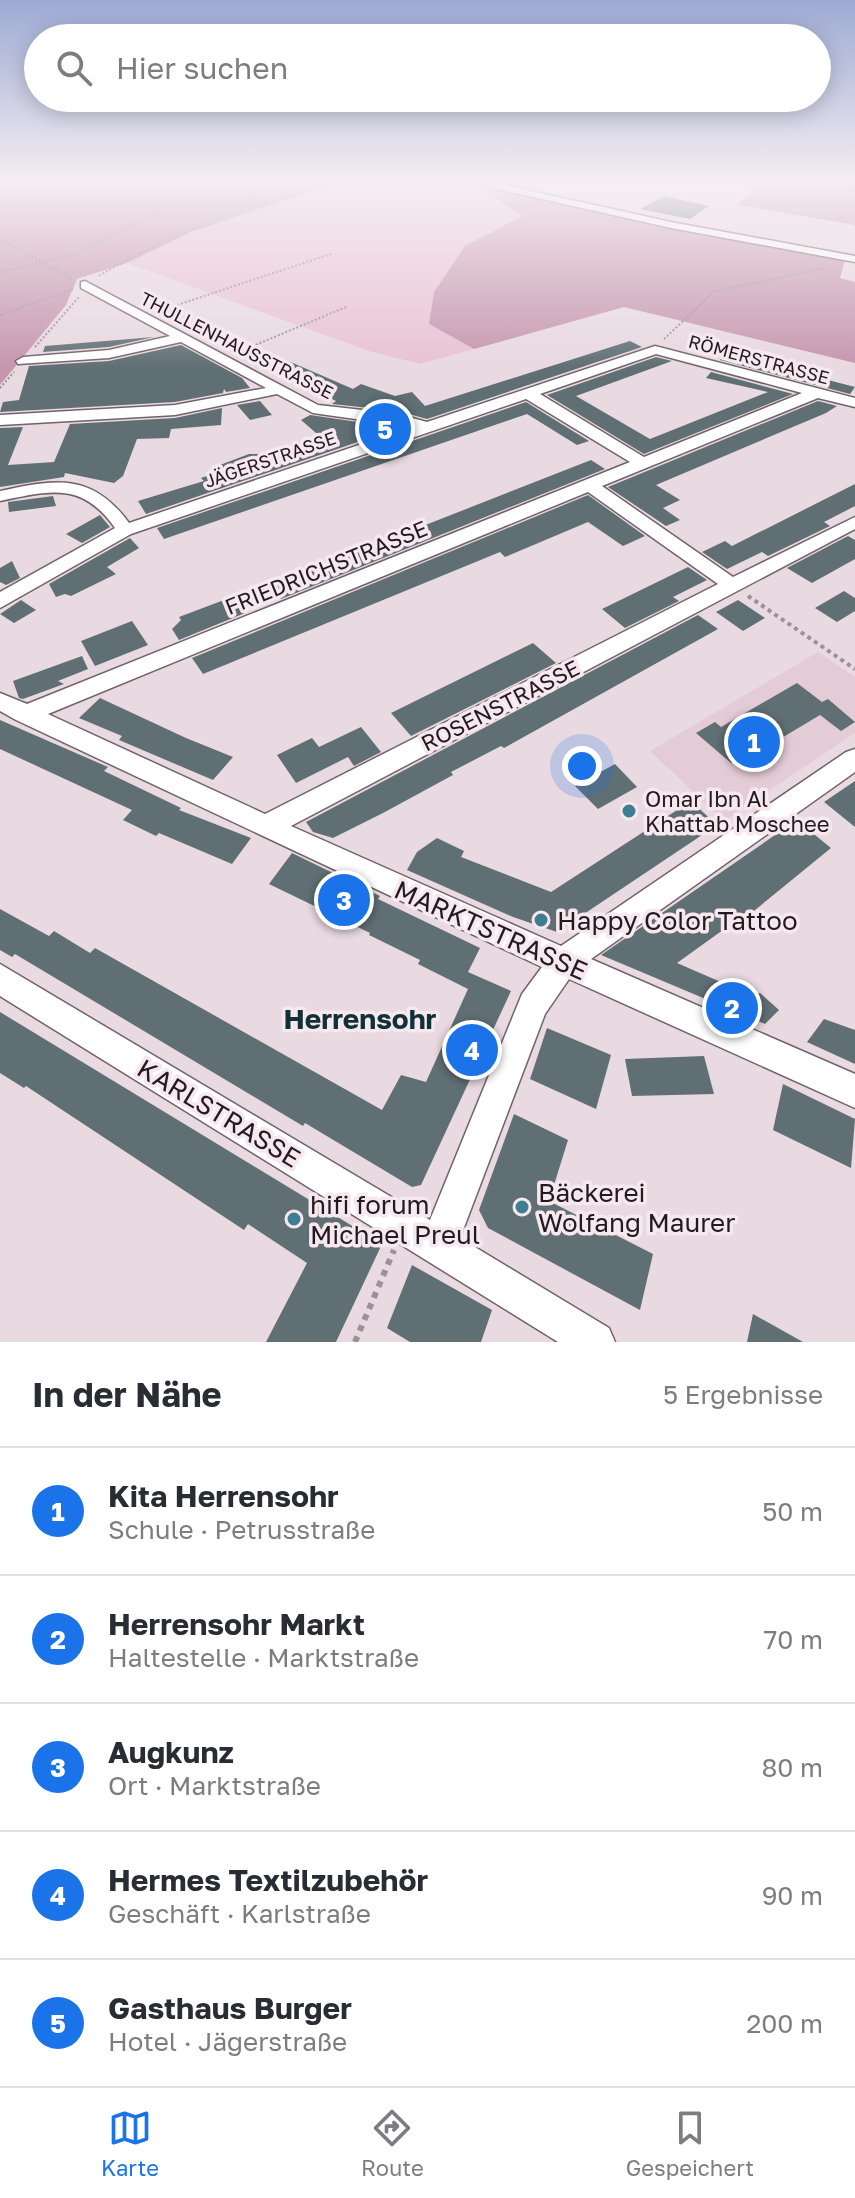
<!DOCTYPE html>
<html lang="de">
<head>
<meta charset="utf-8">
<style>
	body { margin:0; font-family:"Golos Text",sans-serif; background:#f2f2f3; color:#2b2b33 }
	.you { position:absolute; left:582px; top:766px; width:28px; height:28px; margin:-20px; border:6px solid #fff; border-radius:50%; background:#1a73e8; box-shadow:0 0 0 12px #1a73e833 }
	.badge { display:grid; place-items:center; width:52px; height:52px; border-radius:50%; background:#1a73e8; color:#fff; font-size:26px; font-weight:700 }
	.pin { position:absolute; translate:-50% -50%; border:4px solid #fff; box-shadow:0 2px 8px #0006 }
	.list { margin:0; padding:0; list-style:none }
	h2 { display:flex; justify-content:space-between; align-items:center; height:104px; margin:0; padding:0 32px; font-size:34px }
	h2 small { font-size:26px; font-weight:400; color:#7c7c81 }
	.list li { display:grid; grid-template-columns:52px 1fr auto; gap:24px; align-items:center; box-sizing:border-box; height:128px; padding:0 32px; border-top:2px solid #e1e1e2 }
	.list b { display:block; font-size:30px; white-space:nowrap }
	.list p { margin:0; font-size:26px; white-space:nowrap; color:#7c7c81 }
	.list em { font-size:26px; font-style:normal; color:#7c7c81 }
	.icon { flex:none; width:44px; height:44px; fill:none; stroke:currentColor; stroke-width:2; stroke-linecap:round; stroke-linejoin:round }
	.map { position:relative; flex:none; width:855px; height:1342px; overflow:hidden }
	.search { position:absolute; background:#fff; box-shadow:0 4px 20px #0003; left:24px; right:24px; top:24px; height:88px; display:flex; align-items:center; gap:20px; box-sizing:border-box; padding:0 28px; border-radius:44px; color:#7c7c81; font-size:30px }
	.sheet { height:744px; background:#fff }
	nav { display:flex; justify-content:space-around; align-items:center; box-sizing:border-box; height:112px; border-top:2px solid #e1e1e2; background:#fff; font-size:22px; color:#7c7c81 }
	nav a { display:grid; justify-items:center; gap:4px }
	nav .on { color:#1a73e8 }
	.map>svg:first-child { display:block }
	.built { fill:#e4ccd7 }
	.green { fill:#e9c2d4 }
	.forest { fill:#c596ad }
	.building { fill:#606f74 }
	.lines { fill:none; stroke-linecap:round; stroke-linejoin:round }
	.street-casing { stroke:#716369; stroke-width:3 }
	.path-far2 { stroke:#9d9197; stroke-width:2; stroke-dasharray:2 2; stroke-linecap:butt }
	.path-far1 { stroke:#9d9197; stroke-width:4; stroke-dasharray:4 4; stroke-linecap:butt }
	.path { stroke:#9d9197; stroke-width:6; stroke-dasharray:6 6; stroke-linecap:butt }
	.street { fill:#fff; fill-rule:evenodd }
	.poi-dot { fill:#3d7f91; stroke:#f7e7ee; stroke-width:3 }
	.labels { text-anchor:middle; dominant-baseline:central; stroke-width:7; stroke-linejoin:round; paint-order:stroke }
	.far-street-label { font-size:18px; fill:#211b1e; stroke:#f7e7ee }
	.street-label { font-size:22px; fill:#211b1e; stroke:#f7e7ee }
	.poi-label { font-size:22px; fill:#211b1e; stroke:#f7e7ee; text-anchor:start }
	.near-poi-label { font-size:26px; fill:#211b1e; stroke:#f7e7ee; text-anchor:start }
	.near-street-label { font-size:26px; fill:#211b1e; stroke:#f7e7ee }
	.near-neighbourhood-label { font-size:28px; font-weight:bold; fill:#113139; stroke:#f7e7ee }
</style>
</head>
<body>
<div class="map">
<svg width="855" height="1342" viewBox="0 0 855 1342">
	<rect width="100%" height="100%" fill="#e9d9e1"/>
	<path class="built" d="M818 652 855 677V733L724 821 650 751Z"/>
	<path class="green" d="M344 181H470L524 216 465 246 429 324 474 349 420 364 369 351 127 263 191 232Z"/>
	<path class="forest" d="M0 181H344L191 232 127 263 77 279 66 305 0 385Z
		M470 181 623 218 845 259 840 278 855 282V363L624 307 474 349 429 324 434 292 465 246 523 216Z
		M763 181H855V225L737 205Z"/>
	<path class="building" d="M664 196 709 206 690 219 640 209Z
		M154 337 109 347 43 352 45 346Z
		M630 341 642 347 427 419 398 411 332 404 336 401 273 369 279 357 353 389 361 384 395 396 412 392 425 406Z
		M181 345 242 378 250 388 226 392 224 389 223 393 175 402 0 412 3 402 19 400 29 366 109 361Z
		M723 355H731L855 387 850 394 720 360Z
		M656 357 672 361 576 396 650 439 768 392 706 378 711 372 793 394 644 454 547 395Z
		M260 401 272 415 250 420 237 405Z
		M818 401 837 406 826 413 656 485 680 500 663 508 680 520 666 526 608 487Z
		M526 402 589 441 577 445 527 414 164 539 157 528Z
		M222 408 221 425 171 429 169 438 137 439 123 476 114 483 65 473 64 477 0 487V428L23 427 8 465 54 462 70 424 175 418Z
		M310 415 399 428 146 514 138 501 204 481 201 478 225 470 220 465 249 454H273L323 439 301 420Z
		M591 460 605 469 281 599 270 586Z
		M855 484V506L824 522 830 526 768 556 762 552 727 569 702 552 725 541 732 546Z
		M588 495 645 536 623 546 588 522 505 557 500 552 203 674 192 658Z
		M53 496 56 506 9 512 8 502Z
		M100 515 110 527 82 543 66 534Z
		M848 536 855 540V559L812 583 787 568Z
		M130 538 139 548 107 567 116 574 71 596 65 594 56 597 49 584Z
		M12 561 20 578 6 585 0 582V568Z
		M688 567 707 580 673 597 679 601 625 628 602 609Z
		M844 591 855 598V611L837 622 815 608Z
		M232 597 245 613 179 640 172 629 181 620 179 617Z
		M21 600 36 610 14 623 0 614Z
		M738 600 765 618 743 631 716 612Z
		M698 615 718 629 504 748 501 746 451 772 453 775 383 813 333 838 313 832 306 822Z
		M132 621 148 645 95 666 81 641Z
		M533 643 556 663 411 736 391 713Z
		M82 656 88 669 58 681 64 684 23 699 19 698 13 681Z
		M797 683 822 702 828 699 855 722 841 731 820 715 765 748 761 745 731 763 696 733 715 722 721 727Z
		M100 698 186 738 233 757 213 780 119 740 122 736 79 718Z
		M0 720 108 767 104 771 181 808 179 810 251 838 232 864 159 833 156 836 123 820 132 810 0 749Z
		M361 727 381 752 354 766 348 757 296 783 277 755 312 738 319 747Z
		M615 764 637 787 598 809 575 786Z
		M855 781V827L824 802Z
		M691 801 717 825 557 932 513 917 407 870 417 852 437 838 464 851 461 857 551 892Z
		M794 822H799L831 848 744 919 741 917 677 963 753 996 760 993 779 1010 765 1024 601 955Z
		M292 853 380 896 378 899 480 948 468 972 511 991 421 1185 412 1187 305 1123 303 1126 15 954 12 957 0 950V909L49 936 54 931 90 953 95 948 382 1110 401 1075 426 1082 468 989 418 964 420 960 369 935 370 933 269 884Z
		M0 1012 382 1244 336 1342H266L307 1263 248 1224 244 1230 26 1086 24 1088 0 1073Z
		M824 1019 855 1030V1064L807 1042Z
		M547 1028 611 1055 596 1109 530 1079Z
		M704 1056 714 1094 632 1096 625 1059Z
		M783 1084 855 1119 851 1168 773 1130Z
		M514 1114 568 1140 549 1201 653 1254 640 1310 488 1228 479 1210Z
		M412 1265 492 1310 481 1342H410L387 1328Z
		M753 1314 803 1342H747Z"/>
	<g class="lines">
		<g class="street-casing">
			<path id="street" d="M496 183 671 222 855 256V262L671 228 493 188Z
				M85 281 318 405 398 414 427 422 655 346 855 398V407L818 398 602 486 733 577 855 517V529L291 826 561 946 846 752 855 749V772L591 959 855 1074V1108L569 979 545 1014 460 1238 609 1328 615 1342H558L0 996V964L430 1220 522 994 542 967 16 720 0 711V693L27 704 630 462 526 399 131 534 0 608V592L115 528C82 481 50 491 0 501V491C55 479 92 472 129 523L412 427 313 413 277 394 175 415 0 425V415L175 405 266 388 181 342 109 358 18 364 16 361 23 357 109 350 170 336 81 288V282ZM656 354 802 393 644 457 540 394ZM588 492 718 584 265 814 48 714Z"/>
		</g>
		<path class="path-far2" d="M231 213 274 181
			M0 239 72 279
			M0 272 79 253 151 214 203 213 224 216
			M99 276C174 231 254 205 338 181
			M162 310 331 254
			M0 315 73 289
			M664 339 715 291 825 268
			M35 347 79 297
			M241 351 346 307
			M0 388 14 372"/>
		<path class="path-far1" d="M748 596 855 669"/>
		<path class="path" d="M355 1342 394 1250"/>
		<use href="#street" class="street"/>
	</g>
	<linearGradient id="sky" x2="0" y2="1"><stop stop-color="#9daad3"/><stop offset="0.49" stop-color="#f5eef2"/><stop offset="1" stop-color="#f5eef2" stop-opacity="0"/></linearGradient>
	<rect width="855" height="369" fill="url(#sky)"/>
	<g class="poi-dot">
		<circle cx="629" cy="811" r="8"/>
		<circle cx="541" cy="920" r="8"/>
		<circle cx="522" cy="1207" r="8"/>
		<circle cx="294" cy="1219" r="8"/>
	</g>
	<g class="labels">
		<g class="far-street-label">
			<text transform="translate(237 345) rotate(27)">THULLENHAUSSTRASSE</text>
			<text transform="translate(759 359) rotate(15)">RÖMERSTRASSE</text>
			<text transform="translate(270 459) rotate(-19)">JÄGERSTRASSE</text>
		</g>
		<g class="street-label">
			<text transform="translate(326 567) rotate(-22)">FRIEDRICHSTRASSE</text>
			<text transform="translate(500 705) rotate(-27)">ROSENSTRASSE</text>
		</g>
		<g class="poi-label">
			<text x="645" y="798">Omar Ibn Al<tspan x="645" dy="25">Khattab Moschee</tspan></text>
		</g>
		<g class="near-poi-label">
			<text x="557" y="920">Happy Color Tattoo</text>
			<text x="538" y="1192">Bäckerei<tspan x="538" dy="30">Wolfang Maurer</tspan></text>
			<text x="310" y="1204">hifi forum<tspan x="310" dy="30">Michael Preul</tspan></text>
		</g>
		<g class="near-street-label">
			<text transform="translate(491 930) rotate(24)">MARKTSTRASSE</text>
			<text transform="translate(219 1113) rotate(31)">KARLSTRASSE</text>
		</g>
		<g class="near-neighbourhood-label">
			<text x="360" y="1018">Herrensohr</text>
		</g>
	</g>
</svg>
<div class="you"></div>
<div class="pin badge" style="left:754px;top:742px">1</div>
<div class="pin badge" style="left:732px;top:1008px">2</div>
<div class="pin badge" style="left:344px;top:900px">3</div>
<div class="pin badge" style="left:472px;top:1050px">4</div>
<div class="pin badge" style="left:385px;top:429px">5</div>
<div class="search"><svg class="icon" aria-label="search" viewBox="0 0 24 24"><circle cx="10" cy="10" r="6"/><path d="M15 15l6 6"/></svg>Hier suchen</div>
</div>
<section class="sheet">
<h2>In der Nähe<small>5 Ergebnisse</small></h2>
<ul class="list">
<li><span class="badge">1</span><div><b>Kita Herrensohr</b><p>Schule · Petrusstraße</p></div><em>50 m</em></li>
<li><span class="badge">2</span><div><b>Herrensohr Markt</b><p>Haltestelle · Marktstraße</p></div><em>70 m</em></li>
<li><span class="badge">3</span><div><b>Augkunz</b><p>Ort · Marktstraße</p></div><em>80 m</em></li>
<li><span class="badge">4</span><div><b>Hermes Textilzubehör</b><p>Geschäft · Karlstraße</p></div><em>90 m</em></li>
<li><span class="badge">5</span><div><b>Gasthaus Burger</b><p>Hotel · Jägerstraße</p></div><em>200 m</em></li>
</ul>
</section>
<nav>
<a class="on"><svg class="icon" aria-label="map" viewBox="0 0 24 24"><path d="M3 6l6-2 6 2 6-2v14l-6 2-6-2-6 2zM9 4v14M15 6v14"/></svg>Karte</a>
<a><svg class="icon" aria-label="directions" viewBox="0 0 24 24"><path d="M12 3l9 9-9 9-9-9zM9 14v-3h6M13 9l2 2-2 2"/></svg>Route</a>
<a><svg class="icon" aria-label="saved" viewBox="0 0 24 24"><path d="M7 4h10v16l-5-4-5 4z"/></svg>Gespeichert</a>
</nav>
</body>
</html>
